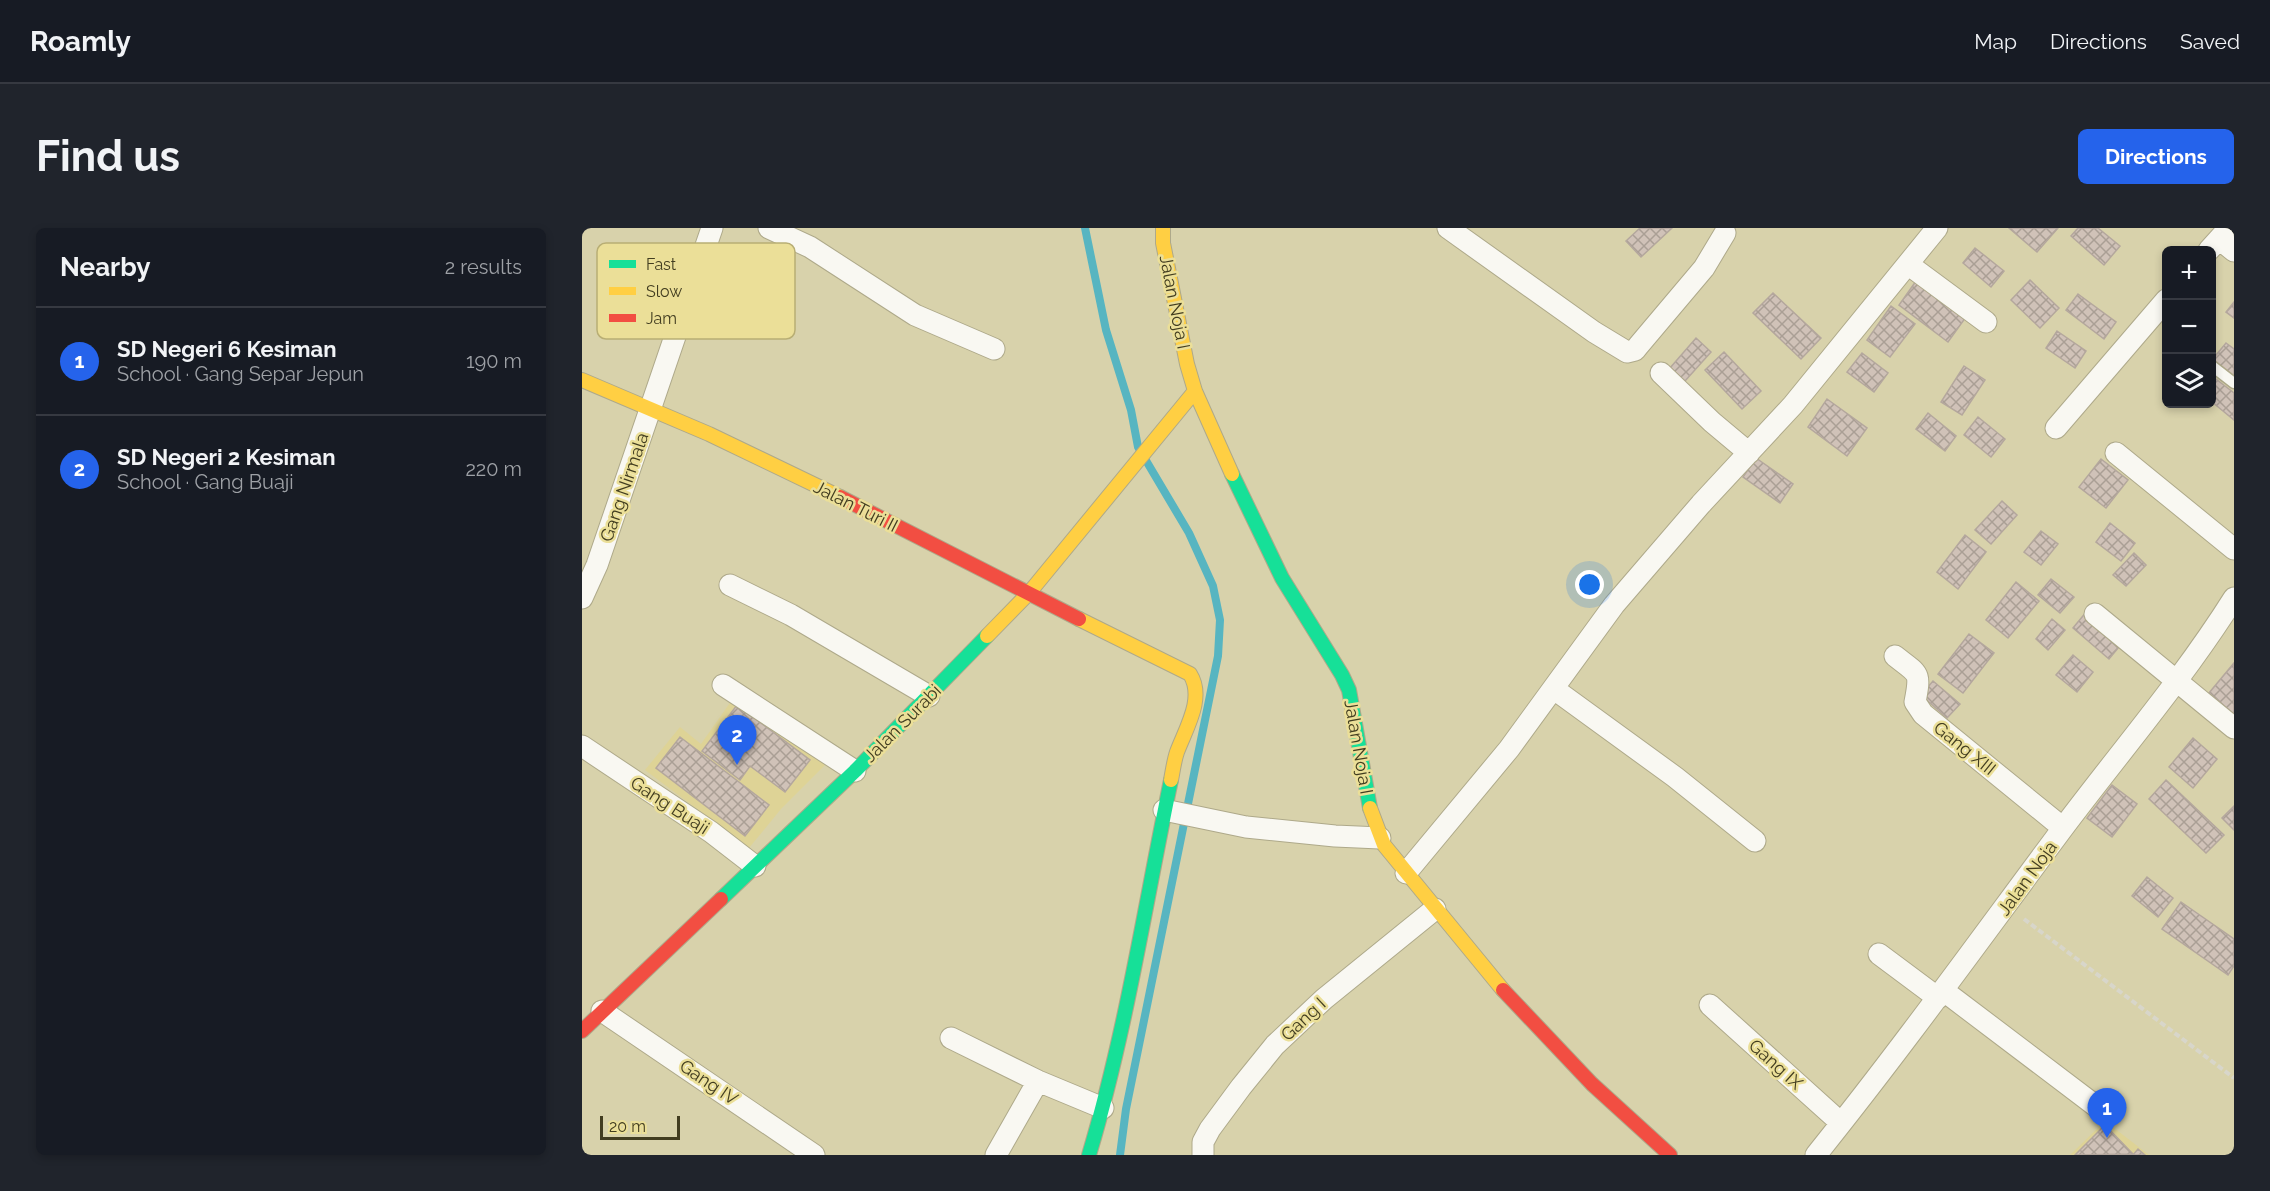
<!DOCTYPE html>
<html lang="en">
<head>
<meta charset="utf-8">
<style>
	body { margin:0; font-family:Raleway,sans-serif; background:#20242c; color:#f1f3f6 }
	.controls { position:absolute; right:18px; top:18px; display:grid; overflow:hidden; border-radius:9px; box-shadow:0 3px 9px #0003 }
	.controls button { width:54px; height:54px; display:grid; place-items:center; padding:0; border:0; border-bottom:2px solid #363941; background:#171b24; color:#f1f3f6; font:30px sans-serif }
	.scale { position:absolute; left:18px; bottom:15px; width:80px; box-sizing:border-box; padding-left:6px; border:3px solid #423d20; border-top:0; font-size:16px; line-height:21px; white-space:nowrap; color:#423d20; -webkit-text-stroke:4px #ebdf98; paint-order:stroke }
	.you { position:absolute; left:1008px; top:357px; width:21px; height:21px; margin:-15px; border:4px solid #fff; border-radius:50%; background:#1a73e8; box-shadow:0 0 0 9px #1a73e833 }
	.badge { display:grid; place-items:center; width:39px; height:39px; border-radius:50%; background:#2563eb; color:#fff; font-size:20px; font-weight:700 }
	.pin { position:absolute; translate:-50% -50px; filter:drop-shadow(0 2px 3px #0008) }
	.pin::after { content:''; position:absolute; top:32px; width:21px; height:18px; background:inherit; clip-path:polygon(0 0,100% 0,50% 100%) }
	.list { margin:0; padding:0; list-style:none }
	h2 { display:flex; justify-content:space-between; align-items:center; height:78px; margin:0; padding:0 24px; font-size:26px }
	h2 small { font-size:20px; font-weight:400; color:#9ea1a6 }
	.list li { display:grid; grid-template-columns:39px 1fr auto; gap:18px; align-items:center; box-sizing:border-box; height:108px; padding:0 24px; border-top:2px solid #363941 }
	.list b { display:block; font-size:22px; white-space:nowrap }
	.list p { margin:0; font-size:20px; white-space:nowrap; color:#9ea1a6 }
	.list em { font-size:20px; font-style:normal; color:#9ea1a6 }
	.icon { flex:none; width:33px; height:33px; fill:none; stroke:currentColor; stroke-width:2; stroke-linecap:round; stroke-linejoin:round }
	.map { position:relative; flex:none; width:1652px; height:927px; overflow:hidden; border-radius:9px }
	header { display:flex; align-items:center; gap:36px; box-sizing:border-box; height:84px; padding:0 30px; background:#171b24; border-bottom:2px solid #363941 }
	header strong { font-size:28px }
	nav { display:flex; gap:33px; margin-inline-start:auto; font-size:21px }
	.intro { display:flex; align-items:center; justify-content:space-between; box-sizing:border-box; height:144px; padding:0 36px }
	h1 { margin:0; font-size:42px }
	.button { padding:15px 27px; border-radius:9px; background:#2563eb; color:#fff; font-size:21px; font-weight:700 }
	main { display:flex; gap:36px; padding:0 36px }
	aside { flex:1; background:#171b24; border-radius:9px; box-shadow:0 3px 9px #0003 }
	.map>svg:first-child { display:block }
	.built { fill:#ded396 }
	.lines { fill:none; stroke-linecap:round; stroke-linejoin:round }
	.stream { stroke:#57b5c1; stroke-width:8 }
	.building { fill:url(#building-cross-hatch); stroke:#b4a79d; stroke-width:1.5 }
	.lane-casing { stroke:#aea98a; stroke-width:13 }
	.street-casing { stroke:#aea98a; stroke-width:23 }
	.fast-casing { stroke:#aea98a; stroke-width:16 }
	.slow-casing { stroke:#aea98a; stroke-width:16 }
	.jam-casing { stroke:#aea98a; stroke-width:16 }
	.path { stroke:#d8d6ca; stroke-width:4; stroke-dasharray:6 3; stroke-linecap:butt }
	.lane { stroke:#f9f8f2; stroke-width:10 }
	.street { stroke:#f9f8f2; stroke-width:21 }
	.fast { stroke:#16e098; stroke-width:14 }
	.slow { stroke:#ffcf43; stroke-width:14 }
	.jam { stroke:#f24e42; stroke-width:14 }
	.labels { text-anchor:middle; dominant-baseline:central; stroke-width:5; stroke-linejoin:round; paint-order:stroke }
	.street-label { font-size:18px; fill:#423d20; stroke:#ebdf98 }
	.key { fill:#ebdf98; stroke:#b8ae74; stroke-width:1.5 }
	.key-label { font-size:16px; fill:#423d20 }
</style>
</head>
<body>
<header>
<strong>Roamly</strong>
<nav><a>Map</a><a>Directions</a><a>Saved</a></nav>
</header>
<div class="intro"><h1>Find us</h1><a class="button">Directions</a></div>
<main>
<aside>
<h2>Nearby<small>2 results</small></h2>
<ul class="list">
<li><span class="badge">1</span><div><b>SD Negeri 6 Kesiman</b><p>School · Gang Separ Jepun</p></div><em>190 m</em></li>
<li><span class="badge">2</span><div><b>SD Negeri 2 Kesiman</b><p>School · Gang Buaji</p></div><em>220 m</em></li>
</ul>
</aside>
<div class="map">
<svg width="1652" height="927" viewBox="0 0 1652 927">
	<defs>
		<pattern id="building-cross-hatch" width="8" height="8" patternUnits="userSpaceOnUse" patternTransform="scale(1.5)"><rect width="8" height="8" fill="#d0c2b8"/><path d="M0 0l8 8M0 8l8-8" fill="none" stroke="#aa9f95"/></pattern>
	</defs>
	<rect width="100%" height="100%" fill="#d8d2ab"/>
	<path class="built" d="M157 462 248 532 199 581 167 620 63 542 98 499 119 516Z
		M1523 893 1567 927H1488Z"/>
	<g class="lines">
		<path class="stream" d="M503 0 524 102 549 182 556 219 607 305 631 358 638 392 636 428 544 881 538 927"/>
	</g>
	<path class="building" d="M1058 0H1090L1059 29 1044 13Z
		M1427 0H1476L1455 24Z
		M1496 0H1516L1538 18 1522 37 1489 8Z
		M1393 20 1422 43 1409 59 1381 35Z
		M1448 52 1477 80 1458 100 1429 72Z
		M1334 53 1384 89 1366 114 1317 77Z
		M1191 65 1239 110 1219 131 1171 85Z
		M1496 66 1534 94 1522 111 1484 82Z
		M1652 74V90L1644 84Z
		M1309 78 1333 96 1308 129 1285 112Z
		M1475 103 1504 123 1493 140 1464 120Z
		M1114 110 1129 124 1103 153 1088 140Z
		M1644 115 1652 121V149L1630 132Z
		M1142 124 1179 163 1160 181 1123 142Z
		M1280 125 1306 145 1292 164 1265 144Z
		M1382 138 1403 152 1380 187 1359 174Z
		M1630 148 1652 165V192L1630 174Z
		M1245 171 1285 200 1265 228 1226 199Z
		M1346 185 1374 208 1363 223 1334 201Z
		M1396 189 1423 211 1409 229 1382 207Z
		M1174 230 1211 256 1198 275 1161 249Z
		M1519 231 1546 252 1524 280 1497 259Z
		M1420 273 1435 287 1409 316 1393 302Z
		M1528 295 1553 315 1539 333 1514 314Z
		M1459 303 1476 316 1459 337 1442 324Z
		M1383 307 1404 324 1376 361 1355 344Z
		M1552 325 1564 337 1544 358 1531 347Z
		M1469 351 1492 369 1478 385 1456 367Z
		M1434 354 1457 373 1426 410 1404 392Z
		M1505 383 1541 414 1527 431 1491 400Z
		M1470 391 1483 402 1466 422 1454 411Z
		M1387 406 1412 425 1381 465 1356 446Z
		M1491 427 1511 444 1495 464 1474 447Z
		M1652 435V486L1627 465Z
		M1351 453 1378 476 1365 490 1339 467Z
		M155 477 228 532 203 564 168 538 158 552 120 523Z
		M98 509 187 577 163 608 74 540Z
		M1611 510 1635 531 1611 560 1587 539Z
		M1584 552 1642 607 1624 625 1567 571Z
		M1530 557 1555 576 1530 609 1505 590Z
		M1652 578V602L1640 590Z
		M1565 649 1591 670 1576 689 1550 668Z
		M1599 674 1652 711V738L1646 747 1580 701Z
		M1523 897 1551 926 1493 927Z
		M1556 921 1563 927H1551Z"/>
	<g class="lines">
		<g class="lane-casing">
			<path id="lane" d="M1630 138 1652 155"/>
		</g>
		<g class="street-casing">
			<path id="street" d="M187 0 228 19 333 87 412 121
				M866 0 1012 104 1045 124 1053 122 1057 117 1122 40 1143 5
				M1637 11 1652 23
				M1627 22 1647 0
				M1327 37 1404 94
				M1079 145 1130 194 1167 225
				M1474 200 1584 72
				M1534 225 1652 321
				M148 357 209 387 347 468
				M0 370 15 337 130 0
				M1513 386 1652 500
				M1313 428C1337 447 1339 443 1333 474L1341 486 1481 600
				M141 457 273 543
				M972 461 1093 549 1173 613
				M0 518 129 604 173 638
				M582 582 664 599 753 608 798 610
				M824 645 927 521 1032 377 1119 276 1211 177 1355 0
				M1297 726 1356 770
				M1362 763 1523 885
				M1128 777 1259 895
				M20 783 232 927
				M369 810 456 853 521 880
				M414 927 456 853
				M621 927V914L628 901 659 859 693 817 742 771 853 681
				M1234 927C1320 820 1399 710 1481 600 1538 524 1601 451 1652 370"/>
		</g>
		<g class="fast-casing">
			<path id="fast" d="M650 246 700 350 760 447 767 462 788 580
				M139 671 273 543 405 408
				M507 927C544 804 563 677 589 552"/>
		</g>
		<g class="slow-casing">
			<path id="slow" d="M581 0V15L605 136 613 163 650 246
				M0 152 127 206 258 269
				M497 391 608 446C623 470 604 500 595 524 592 533 591 542 589 552
				M405 408 447 365 613 163
				M788 580 802 617 921 762"/>
		</g>
		<g class="jam-casing">
			<path id="jam" d="M258 269 497 391
				M921 762 1010 856 1088 927
				M0 803 139 671"/>
		</g>
		<path class="path" d="M1442 691 1652 850"/>
		<use href="#lane" class="lane"/>
		<use href="#street" class="street"/>
		<use href="#fast" class="fast"/>
		<use href="#slow" class="slow"/>
		<use href="#jam" class="jam"/>
	</g>
	<g class="labels">
		<g class="street-label">
			<text transform="translate(593 74) rotate(79)">Jalan Noja I</text>
			<text transform="translate(42 259) rotate(-71)">Gang Nirmala</text>
			<text transform="translate(274 278) rotate(27)">Jalan Turi II</text>
			<text transform="translate(320 495) rotate(-45)">Jalan Surabi</text>
			<text transform="translate(777 519) rotate(80)">Jalan Noja I</text>
			<text transform="translate(1383 520) rotate(39)">Gang XIII</text>
			<text transform="translate(88 577) rotate(33)">Gang Buaji</text>
			<text transform="translate(1445 650) rotate(-54)">Jalan Noja</text>
			<text transform="translate(721 791) rotate(-43)">Gang I</text>
			<text transform="translate(1194 836) rotate(42)">Gang IX</text>
			<text transform="translate(127 854) rotate(34)">Gang IV</text>
		</g>
	</g>
	<rect x="15" y="15" width="198" height="96" rx="9" class="key"/>
	<rect x="27" y="32" width="27" height="8" fill="#16e098"/>
	<rect x="27" y="59" width="27" height="8" fill="#ffcf43"/>
	<rect x="27" y="86" width="27" height="8" fill="#f24e42"/>
	<g class="key-label">
		<text x="64" y="42">Fast</text>
		<text x="64" y="69">Slow</text>
		<text x="64" y="96">Jam</text>
	</g>
</svg>
<div class="controls">
<button>+</button>
<button>−</button>
<button><svg class="icon" aria-label="layers" viewBox="0 0 24 24"><path d="M12 4l9 5-9 5-9-5zM3 14l9 5 9-5"/></svg></button>
</div>
<div class="scale">20 m</div>
<div class="you"></div>
<div class="pin badge" style="left:1525px;top:910px">1</div>
<div class="pin badge" style="left:155px;top:537px">2</div>
</div>
</main>
</body>
</html>
